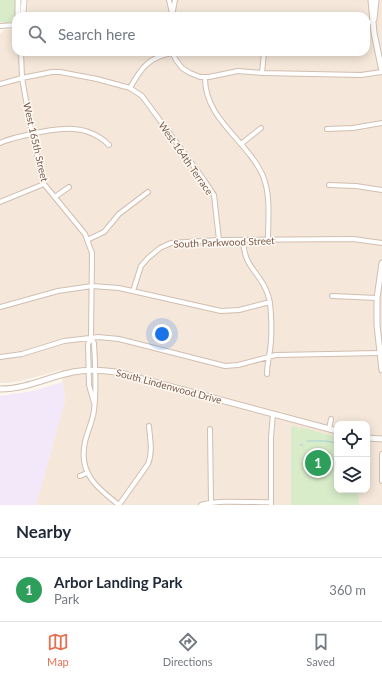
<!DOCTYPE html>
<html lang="en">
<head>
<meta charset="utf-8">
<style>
	body { margin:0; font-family:Lato,sans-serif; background:#f2f2f3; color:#1f2937 }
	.controls { position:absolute; right:12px; bottom:12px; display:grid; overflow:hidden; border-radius:8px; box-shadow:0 2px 10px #0003 }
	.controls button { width:36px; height:36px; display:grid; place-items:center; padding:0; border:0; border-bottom:1px solid #e0e1e3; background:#fff; color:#1f2937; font:20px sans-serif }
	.you { position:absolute; left:162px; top:334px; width:14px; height:14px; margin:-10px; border:3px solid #fff; border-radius:50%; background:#1a73e8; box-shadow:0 0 0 6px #1a73e833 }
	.badge { display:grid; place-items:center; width:26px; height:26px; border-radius:50%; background:#e76f51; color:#fff; font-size:13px; font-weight:700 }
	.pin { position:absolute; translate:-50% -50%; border:2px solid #fff; box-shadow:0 1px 4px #0006 }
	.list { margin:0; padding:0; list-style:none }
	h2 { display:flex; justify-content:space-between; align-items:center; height:52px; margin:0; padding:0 16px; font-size:17px }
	h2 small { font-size:13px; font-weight:400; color:#747a83 }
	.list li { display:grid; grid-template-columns:26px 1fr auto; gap:12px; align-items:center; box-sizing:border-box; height:64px; padding:0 16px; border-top:1px solid #e0e1e3 }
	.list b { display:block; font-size:15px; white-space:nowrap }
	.list p { margin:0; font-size:13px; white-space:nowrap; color:#747a83 }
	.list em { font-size:13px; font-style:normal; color:#747a83 }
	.icon { flex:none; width:22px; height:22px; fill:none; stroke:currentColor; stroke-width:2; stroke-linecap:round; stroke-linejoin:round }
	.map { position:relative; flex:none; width:382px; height:505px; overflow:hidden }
	.search { position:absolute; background:#fff; box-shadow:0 2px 10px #0003; left:12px; right:12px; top:12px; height:44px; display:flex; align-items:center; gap:10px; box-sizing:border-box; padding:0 14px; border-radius:12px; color:#747a83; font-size:15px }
	.sheet { height:116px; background:#fff }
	nav { display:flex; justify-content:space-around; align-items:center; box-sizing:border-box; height:56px; border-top:1px solid #e0e1e3; background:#fff; font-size:11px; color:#747a83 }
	nav a { display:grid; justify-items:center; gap:2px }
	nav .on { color:#e76f51 }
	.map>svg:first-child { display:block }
	.residential { fill:#f5e8da; fill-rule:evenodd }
	.education { fill:#f3e8fa }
	.green { fill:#d8ecc9 }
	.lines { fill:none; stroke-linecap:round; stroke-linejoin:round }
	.stream { stroke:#a5d3da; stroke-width:1 }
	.minor-casing { stroke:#d1beb0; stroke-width:6 }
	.tertiary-casing { stroke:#d1beb0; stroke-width:7 }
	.minor { stroke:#fff; stroke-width:4 }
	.tertiary { stroke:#fff; stroke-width:5 }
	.labels { text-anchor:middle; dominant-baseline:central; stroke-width:3; stroke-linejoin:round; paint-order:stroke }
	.street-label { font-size:10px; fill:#7a5c4d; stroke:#fffaf3 }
</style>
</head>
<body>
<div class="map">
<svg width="382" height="505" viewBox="0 0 382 505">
	<rect width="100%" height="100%" fill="#fdf6ec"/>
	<path class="residential" d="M28 0H382V505H36L65 401 61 370 24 380 8 383H0V34L4 30 16 29V52H366V16H28ZM337 424H367V490H337Z"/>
	<path class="education" d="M63 382 65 401 36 505H0V396L33 391Z"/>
	<path class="green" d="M0 0H15L16 18 14 22 5 23 0 22Z
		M293 426 298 427 299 432 300 427 337 437V490H358L359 505H291V428Z"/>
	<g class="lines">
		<path class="stream" d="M307 441H326L337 443
			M300 445H303"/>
		<g class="minor-casing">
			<path id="minor" d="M169 0 172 13
				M172 16 175 0
				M366 22H373
				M0 26 16 25
				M21 52 22 78 32 134 44 184 85 234 92 253 91 338
				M172 52 176 60 182 68 190 73 200 77H209L238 71 262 73 361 75 382 72
				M262 73 264 52
				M205 77C204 119 248 141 263 176 271 196 268 219 268 240
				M0 84 22 78 52 72H60L97 79 130 88 142 96 204 180 214 195 219 240
				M130 88C141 68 149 57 172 53
				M327 129 353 128 382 123
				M0 143C8 139 18 137 27 135 56 128 86 122 109 145
				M241 144 261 128
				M329 185 356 186 382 190
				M55 197 69 187
				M0 202 44 184
				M87 240 104 232 119 214 148 192
				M243 240C244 269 261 272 268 295 272 306 272 338 270 350 269 358 267 365 267 374
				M133 291 141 266 148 258 160 248 171 243 219 240 353 239 382 243
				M332 296 377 298
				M0 307 58 291 92 286 119 288 221 311 239 310 270 302
				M0 357 22 354 64 341 98 337 119 339 225 366 238 365 276 355 380 353
				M94 403 89 385 88 344 91 338 94 343C95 365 97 388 94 410 93 421 87 432 85 442 78 473 97 488 119 505
				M210 429 211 503
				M329 429 331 419
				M382 454V481
				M80 476 87 473
				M119 505 148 464C153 452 150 439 149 426
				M201 505C223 499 249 503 271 502
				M271 505V437L273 414"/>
		</g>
		<g class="tertiary-casing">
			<path id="tertiary" d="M18 0V16
				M371 0 374 33 382 71
				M23 16 24 0
				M374 19 376 0
				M382 263 377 298V325L382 370
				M0 389C26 389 48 377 73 372 87 369 102 370 116 372L337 431
				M367 438 382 439"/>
		</g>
		<use href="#minor" class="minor"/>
		<use href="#tertiary" class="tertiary"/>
	</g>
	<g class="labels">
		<g class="street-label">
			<text transform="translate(36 142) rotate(77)">West 165th Street</text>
			<text transform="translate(186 158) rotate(55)">West 164th Terrace</text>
			<text transform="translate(224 242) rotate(-2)">South Parkwood Street</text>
			<text transform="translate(169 386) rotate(15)">South Lindenwood Drive</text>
		</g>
	</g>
</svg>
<div class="controls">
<button><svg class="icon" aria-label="locate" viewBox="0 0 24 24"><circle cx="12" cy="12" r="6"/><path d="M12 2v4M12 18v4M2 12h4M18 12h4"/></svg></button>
<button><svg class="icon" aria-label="layers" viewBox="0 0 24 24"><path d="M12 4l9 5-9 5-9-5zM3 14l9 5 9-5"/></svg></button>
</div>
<div class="you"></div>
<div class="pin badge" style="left:318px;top:463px;background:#2e9e5b">1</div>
<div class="search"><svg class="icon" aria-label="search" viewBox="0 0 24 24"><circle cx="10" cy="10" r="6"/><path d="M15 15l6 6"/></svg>Search here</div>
</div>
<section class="sheet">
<h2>Nearby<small></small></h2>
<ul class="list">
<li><span class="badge" style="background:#2e9e5b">1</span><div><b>Arbor Landing Park</b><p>Park</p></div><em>360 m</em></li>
</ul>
</section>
<nav>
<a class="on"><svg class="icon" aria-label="map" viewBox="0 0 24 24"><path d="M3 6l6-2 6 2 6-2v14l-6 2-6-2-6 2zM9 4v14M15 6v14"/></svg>Map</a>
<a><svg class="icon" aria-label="directions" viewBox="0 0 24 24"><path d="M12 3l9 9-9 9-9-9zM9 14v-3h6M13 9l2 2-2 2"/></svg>Directions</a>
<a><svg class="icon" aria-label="saved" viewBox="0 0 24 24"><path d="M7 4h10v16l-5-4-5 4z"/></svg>Saved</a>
</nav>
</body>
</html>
